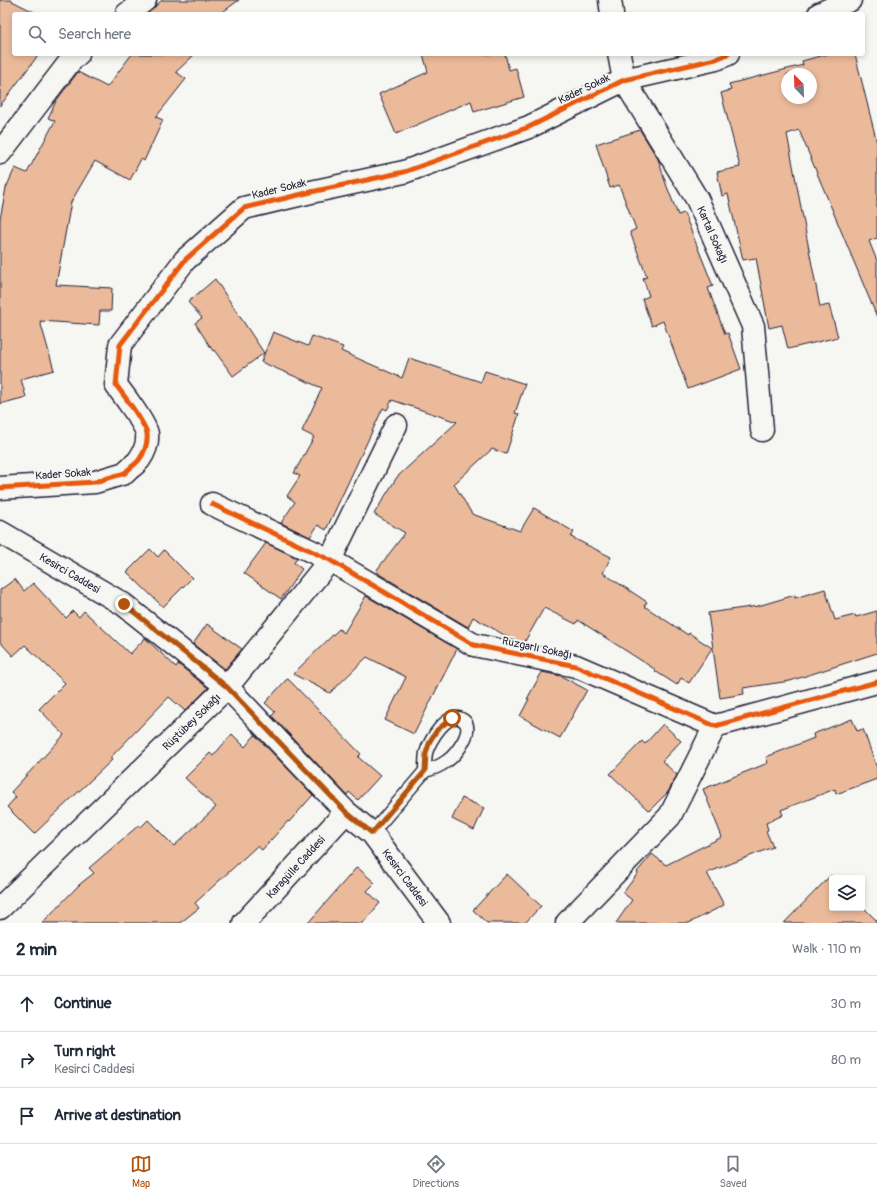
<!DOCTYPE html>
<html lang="en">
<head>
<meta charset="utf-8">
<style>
	body { margin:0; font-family:Pangolin,sans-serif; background:#f6f6f7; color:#1f2937 }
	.controls { position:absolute; right:12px; bottom:12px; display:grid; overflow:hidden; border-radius:4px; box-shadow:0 2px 6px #0003 }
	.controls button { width:36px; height:36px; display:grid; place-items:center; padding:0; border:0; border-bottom:1px solid #e0e1e3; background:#fff; color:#1f2937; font:20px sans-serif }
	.compass { position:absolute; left:781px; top:68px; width:36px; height:36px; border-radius:50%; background:#fff; box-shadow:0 2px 6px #0003; rotate:337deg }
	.stop { position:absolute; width:12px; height:12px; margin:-9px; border:3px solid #b45309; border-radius:50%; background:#fff }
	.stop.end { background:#b45309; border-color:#fff; box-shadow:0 1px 4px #0008 }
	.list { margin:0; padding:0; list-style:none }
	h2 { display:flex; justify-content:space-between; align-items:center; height:52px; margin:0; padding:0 16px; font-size:17px }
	h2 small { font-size:13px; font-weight:400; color:#747a83 }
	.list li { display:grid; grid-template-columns:26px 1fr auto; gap:12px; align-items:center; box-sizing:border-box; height:56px; padding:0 16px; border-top:1px solid #e0e1e3 }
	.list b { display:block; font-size:15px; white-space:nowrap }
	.list p { margin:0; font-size:13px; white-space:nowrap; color:#747a83 }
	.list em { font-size:13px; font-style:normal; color:#747a83 }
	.icon { flex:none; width:22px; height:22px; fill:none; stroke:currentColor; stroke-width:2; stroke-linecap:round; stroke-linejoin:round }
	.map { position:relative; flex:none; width:877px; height:923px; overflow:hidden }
	.search { position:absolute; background:#fff; box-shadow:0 2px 6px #0003; left:12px; right:12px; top:12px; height:44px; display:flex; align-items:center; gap:10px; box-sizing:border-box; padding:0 14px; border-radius:4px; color:#747a83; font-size:15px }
	.sheet { height:220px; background:#fff }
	nav { display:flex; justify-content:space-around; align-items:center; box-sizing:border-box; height:56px; border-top:1px solid #e0e1e3; background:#fff; font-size:11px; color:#747a83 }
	nav a { display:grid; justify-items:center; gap:2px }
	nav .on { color:#b45309 }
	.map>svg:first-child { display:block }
	.building { fill:#ebba9b; stroke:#22223b; fill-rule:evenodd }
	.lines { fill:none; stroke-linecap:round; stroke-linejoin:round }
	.service-casing { stroke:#22223b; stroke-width:15 }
	.minor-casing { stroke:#22223b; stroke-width:25 }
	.service { stroke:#f6f6f2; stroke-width:12 }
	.minor { stroke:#f6f6f2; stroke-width:22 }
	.cycleway-casing { stroke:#f6f6f2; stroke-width:8 }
	.cycleway { stroke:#e8590c; stroke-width:5 }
	.route { stroke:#b45309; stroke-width:5 }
	.labels { text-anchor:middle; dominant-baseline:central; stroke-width:4; stroke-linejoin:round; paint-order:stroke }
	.street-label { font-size:11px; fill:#22223b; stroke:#f6f6f2 }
</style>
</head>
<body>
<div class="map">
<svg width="877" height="923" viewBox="0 0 877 923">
	<rect width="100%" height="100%" fill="#f6f6f2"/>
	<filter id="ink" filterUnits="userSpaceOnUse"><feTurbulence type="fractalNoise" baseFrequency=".025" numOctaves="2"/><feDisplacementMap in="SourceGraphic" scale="8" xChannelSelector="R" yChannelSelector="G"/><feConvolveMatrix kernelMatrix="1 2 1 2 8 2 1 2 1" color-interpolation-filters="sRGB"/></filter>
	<g filter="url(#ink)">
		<path class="building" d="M0 0H10L38 14H14V54H39L0 106Z
			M162 0H239L220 14H147Z
			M132 54H195L176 72 186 79 156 117 163 120 144 161 141 159 130 180 95 161 71 202 56 285 112 288 111 311H100L99 325 40 321 54 370 21 379 26 397 0 404V219L6 188 15 168 27 173 55 121 48 118 56 101 78 72 107 87Z
			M423 54H505L509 70 516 68 524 97 474 112 471 101 396 134 379 94 428 72Z
			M828 54H855L877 143V238L869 241 877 261V317L799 130 787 134 820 307 829 305 838 337 788 349 782 325 769 328 756 258 743 260 728 194 722 196 717 172 740 167 721 93 731 90 729 84 803 65 802 61ZM787 74H811V98H787Z
			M640 130 658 159 666 184 678 215 684 213 713 286 708 288 725 334 728 333 741 369 688 389 663 321 652 326 642 299 649 296 643 278 647 277 630 232 636 229 619 185 610 188 596 144Z
			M215 279 264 353 233 376 214 350 213 351 195 323 202 318 188 302Z
			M273 332 308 346 312 336 343 347 341 351 402 378 409 358 481 382 485 371 525 384 515 413 519 414 506 454 492 449 454 484 472 514 520 531 534 508 574 532 571 537 611 557 603 573 647 602 644 606 688 635 689 633 712 648 689 683 681 678 677 685 655 671 656 670 578 620 576 624 544 608 524 643 513 640 473 617 468 627 379 574V573L376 571 405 533 374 514 397 477 457 422 392 400 387 410 383 408 326 530 318 525 310 537 281 523 295 502 287 496 300 476 294 473 314 437 302 431 322 388 261 362Z
			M266 543 297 558 294 563 302 569 281 599 244 573Z
			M150 549 158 557 164 550 192 578 163 607 127 572Z
			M15 579 24 591 33 583 66 618 73 611 79 617 84 611 130 654 145 638 176 667 178 664 208 688 185 711 169 697 110 758 112 760 34 834 7 807 16 797 11 792 64 735 39 709 65 683 25 645 13 656 0 642V590Z
			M825 589 835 620 855 615 856 617 877 611V653L790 681 743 688 744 694 720 698 708 613 758 606 795 595V598Z
			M366 596 457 649 414 734 385 720 406 677 367 657 330 693 293 674 339 629 344 633Z
			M207 624 242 649 225 669 193 644Z
			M542 672 561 676 587 690 560 738 520 716 529 699H527Z
			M288 679 361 754 358 757 380 776 358 800 349 792 347 795 272 716 275 712 265 703 286 680Z
			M852 719 857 731 863 729 877 768V779L836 794 835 789 781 810 783 815 766 823 768 830 766 831 773 847 707 873 724 905 689 923H616L632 900 623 893 638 873 637 872 652 854 666 865 722 837 703 789 768 763 766 757 814 738 813 734Z
			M663 724 681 741 662 761 677 775 668 792 649 811 610 774 642 741 645 744Z
			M232 734 245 747 255 735 313 795 289 822 288 821 262 850 257 846 195 903 199 908 180 923H42L80 884 94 873 89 868 139 825 141 827 148 820 174 846 216 807 185 778 210 753 213 756Z
			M462 798 484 808 474 830 452 819Z
			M357 867 375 883 367 891 380 903 363 923H308Z
			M507 874 541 906 525 923H487L473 910Z
			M831 875 834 878H832V908H862V906L877 921V923H784Z"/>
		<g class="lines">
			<g class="service-casing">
				<path id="service" d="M372 833 425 771C433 769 440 766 447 761 456 755 476 729 463 720 448 709 429 741 426 753 425 759 425 765 425 771"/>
			</g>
			<g class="minor-casing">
				<g id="minor">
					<path d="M610 0 612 14"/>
					<path d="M127 14 145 0"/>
					<path d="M819 14 850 0"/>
					<path id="s1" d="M619 54 624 80 697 199 753 326 762 430"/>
					<path d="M0 153 72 59 78 54"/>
					<path d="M0 488 95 482 125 473C129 468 135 465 139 460 144 453 148 443 147 434 146 425 123 394 116 385L120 345 185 260 244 208 311 192 404 172 529 127 624 80 716 59 728 54"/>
					<path d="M212 504 330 560 474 645 576 666 715 726 877 682"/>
					<path id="s2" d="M0 532 123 604 227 687 346 812 372 833 439 923"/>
					<path id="s3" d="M0 908 227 687 330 560 396 425"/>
					<path id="s4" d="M244 923 346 812"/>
					<path d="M567 923 670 816 715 726"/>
				</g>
			</g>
			<use href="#service" class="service"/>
			<use href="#minor" class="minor"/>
			<g class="cycleway-casing">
				<path id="cycleway" d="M0 488 95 482 125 473C129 468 135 465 139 460 144 453 148 443 147 434 146 425 123 394 116 385L120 345 185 260 244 208 311 192 404 172 529 127 624 80 716 59 728 54
					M212 504 330 560 474 645 576 666 715 726 877 682"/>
			</g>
			<use href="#cycleway" class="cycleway"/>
		</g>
	</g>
	<g class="lines" filter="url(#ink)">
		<path class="route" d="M124 604 227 687 346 812 372 833 425 771 426 753 430 741 437 730 452 718"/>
	</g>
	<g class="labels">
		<g class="street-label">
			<text transform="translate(584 89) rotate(-26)">Kader Sokak</text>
			<text transform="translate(279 189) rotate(-14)">Kader Sokak</text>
			<text stroke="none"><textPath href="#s1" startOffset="205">Kartal Sokağı</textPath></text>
			<text transform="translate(63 474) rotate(-4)">Kader Sokak</text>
			<text stroke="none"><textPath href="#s2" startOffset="81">Kesirci Caddesi</textPath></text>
			<text transform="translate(537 648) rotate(12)">Rüzgarlı Sokağı</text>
			<text stroke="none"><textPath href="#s3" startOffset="267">Rüştübey Sokağı</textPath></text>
			<text stroke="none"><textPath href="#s4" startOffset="76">Karagülle Caddesi</textPath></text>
			<text stroke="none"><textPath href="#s2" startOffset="537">Kesirci Caddesi</textPath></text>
		</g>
	</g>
</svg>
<div class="controls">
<button><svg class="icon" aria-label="layers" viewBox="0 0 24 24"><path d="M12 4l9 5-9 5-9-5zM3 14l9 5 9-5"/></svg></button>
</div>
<svg class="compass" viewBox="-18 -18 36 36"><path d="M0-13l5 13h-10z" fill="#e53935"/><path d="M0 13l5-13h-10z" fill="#747a83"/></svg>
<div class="stop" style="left:452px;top:718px"></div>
<div class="stop end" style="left:124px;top:604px"></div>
<div class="search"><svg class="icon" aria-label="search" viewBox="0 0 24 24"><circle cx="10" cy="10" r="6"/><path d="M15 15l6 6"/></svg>Search here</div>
</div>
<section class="sheet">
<h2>2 min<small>Walk · 110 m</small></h2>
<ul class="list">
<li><svg class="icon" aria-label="ahead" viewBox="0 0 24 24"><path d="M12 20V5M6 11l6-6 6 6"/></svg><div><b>Continue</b></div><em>30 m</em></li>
<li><svg class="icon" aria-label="right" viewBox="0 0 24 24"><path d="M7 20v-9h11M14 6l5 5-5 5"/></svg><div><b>Turn right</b><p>Kesirci Caddesi</p></div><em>80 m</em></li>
<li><svg class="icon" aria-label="arrive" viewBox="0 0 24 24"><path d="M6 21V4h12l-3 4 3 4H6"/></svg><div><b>Arrive at destination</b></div></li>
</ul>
</section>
<nav>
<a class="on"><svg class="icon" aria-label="map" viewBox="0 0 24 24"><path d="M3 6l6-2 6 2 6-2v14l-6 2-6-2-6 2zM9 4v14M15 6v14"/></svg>Map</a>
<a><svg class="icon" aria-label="directions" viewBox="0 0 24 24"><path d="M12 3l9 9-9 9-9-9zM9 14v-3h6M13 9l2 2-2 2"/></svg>Directions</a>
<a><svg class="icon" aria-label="saved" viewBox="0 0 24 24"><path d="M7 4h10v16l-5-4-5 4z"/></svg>Saved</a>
</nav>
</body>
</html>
